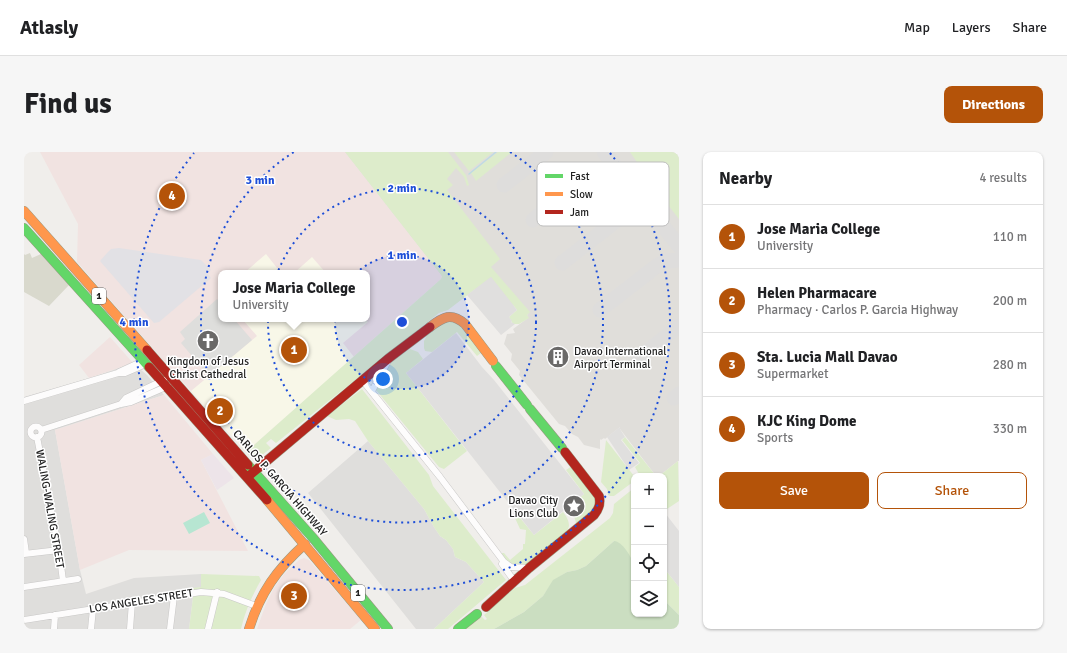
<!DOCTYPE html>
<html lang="en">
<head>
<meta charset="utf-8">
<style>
	body { margin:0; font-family:Signika,sans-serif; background:#f6f6f6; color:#202124 }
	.controls { position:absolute; right:12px; bottom:12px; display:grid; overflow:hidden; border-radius:8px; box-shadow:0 1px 3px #0004 }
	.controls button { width:36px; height:36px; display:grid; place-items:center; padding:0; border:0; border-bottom:1px solid #e0e0e0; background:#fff; color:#202124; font:20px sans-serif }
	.you { position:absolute; left:359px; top:227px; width:14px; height:14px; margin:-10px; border:3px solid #fff; border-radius:50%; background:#1a73e8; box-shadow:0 0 0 6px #1a73e833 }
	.badge { display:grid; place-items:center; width:26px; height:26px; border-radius:50%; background:#b45309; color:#fff; font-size:13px; font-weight:700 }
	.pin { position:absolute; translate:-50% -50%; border:2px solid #fff; box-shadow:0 1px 4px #0006 }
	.popup { position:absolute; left:194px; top:118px; width:152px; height:52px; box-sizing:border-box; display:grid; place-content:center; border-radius:8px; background:#fff; filter:drop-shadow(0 1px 3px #0005); font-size:13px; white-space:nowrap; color:#757577 }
	.popup b { font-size:15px; color:#202124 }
	.popup::after { content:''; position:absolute; left:50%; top:100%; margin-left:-8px; border:8px solid transparent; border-top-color:#fff }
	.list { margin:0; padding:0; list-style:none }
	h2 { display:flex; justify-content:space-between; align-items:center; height:52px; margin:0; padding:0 16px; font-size:17px }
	h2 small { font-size:13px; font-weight:400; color:#757577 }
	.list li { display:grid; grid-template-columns:26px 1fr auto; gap:12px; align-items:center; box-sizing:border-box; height:64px; padding:0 16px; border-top:1px solid #e0e0e0 }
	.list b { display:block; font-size:15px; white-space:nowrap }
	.list p { margin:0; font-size:13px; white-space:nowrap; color:#757577 }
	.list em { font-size:13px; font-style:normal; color:#757577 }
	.actions { display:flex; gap:8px; padding:12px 16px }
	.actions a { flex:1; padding:9px 0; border:1px solid #b45309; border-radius:8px; text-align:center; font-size:14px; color:#b45309 }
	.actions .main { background:#b45309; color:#fff }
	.icon { flex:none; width:22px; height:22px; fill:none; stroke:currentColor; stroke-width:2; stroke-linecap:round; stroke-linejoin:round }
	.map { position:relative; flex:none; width:655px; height:477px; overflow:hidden; border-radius:8px }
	header { display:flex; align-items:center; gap:24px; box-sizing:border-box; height:56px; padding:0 20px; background:#fff; border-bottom:1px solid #e0e0e0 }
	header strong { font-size:19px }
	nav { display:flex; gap:22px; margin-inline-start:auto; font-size:14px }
	.intro { display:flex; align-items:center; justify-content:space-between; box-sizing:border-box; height:96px; padding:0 24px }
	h1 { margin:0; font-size:28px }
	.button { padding:10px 18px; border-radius:8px; background:#b45309; color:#fff; font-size:14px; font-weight:700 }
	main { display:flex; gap:24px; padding:0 24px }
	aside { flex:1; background:#fff; border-radius:8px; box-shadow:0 1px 3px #0004 }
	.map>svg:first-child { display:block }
	.residential { fill:#dfdedc }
	.commercial { fill:#f1e3e1; fill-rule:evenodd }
	.industrial { fill:#ede4e9 }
	.education { fill:#f8f7e8 }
	.religious { fill:#dededc }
	.airport { fill:#e0deda }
	.construction { fill:#d9d9cd }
	.grass { fill:#ddeccb }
	.forest { fill:#cbdec1 }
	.pitch { fill:#b7e6d2 }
	.parking { fill:#e0dfde }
	.plaza { fill:#e2e1e5 }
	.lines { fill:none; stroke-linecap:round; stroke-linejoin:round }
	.stream { stroke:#bfdbe3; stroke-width:1.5 }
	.taxiway { stroke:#dedddc; stroke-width:15 }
	.street-casing { stroke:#c9c8c7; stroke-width:7 }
	.fast-casing { stroke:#999a82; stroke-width:10 }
	.slow-casing { stroke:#999a82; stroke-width:10 }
	.jam-casing { stroke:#999a82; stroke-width:10 }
	.street { stroke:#fdfcfc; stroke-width:6 }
	.fast { stroke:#63d668; stroke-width:9 }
	.slow { stroke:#ff974d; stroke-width:9 }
	.jam { stroke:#b3261e; stroke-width:9 }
	.ring { fill:none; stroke:#1d4ed8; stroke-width:2; stroke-dasharray:2 4 }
	.labels { text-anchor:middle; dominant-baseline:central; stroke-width:3; stroke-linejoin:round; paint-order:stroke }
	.shield { fill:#fff; stroke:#646464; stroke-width:1 }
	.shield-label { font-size:10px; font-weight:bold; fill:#222 }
	.poi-label { font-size:11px; fill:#222; stroke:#fff; text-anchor:start }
	.street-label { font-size:11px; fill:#222; stroke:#fff }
	.key { fill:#fff; stroke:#bdbdbd; stroke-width:1 }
	.key-label { font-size:11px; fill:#222 }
	.centre { fill:#1d4ed8; stroke:#fff; stroke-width:2 }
	.ring-label { font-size:12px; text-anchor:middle; font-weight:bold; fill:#1d4ed8; stroke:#fff; stroke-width:3; stroke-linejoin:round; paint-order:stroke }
</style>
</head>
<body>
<header>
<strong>Atlasly</strong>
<nav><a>Map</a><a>Layers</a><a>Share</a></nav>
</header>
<div class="intro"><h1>Find us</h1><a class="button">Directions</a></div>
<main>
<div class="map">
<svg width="655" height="477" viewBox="0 0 655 477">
	<rect width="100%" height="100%" fill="#f0eeeb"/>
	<path class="residential" d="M109 211 123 223 140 243 31 278 56 418 62 442 110 426 177 422V435L168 437 169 445 165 477H0V245L65 226Z
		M344 289 400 357 410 375 416 384 422 388 429 397 431 405 442 410 460 430 410 477H392L284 341Z"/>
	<path class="commercial" d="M16 0H321L418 124 417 127 222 300 131 199 53 110 54 72ZM197 121H343V167H197Z
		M86 185 109 211 65 226 55 213Z
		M140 243 189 302 177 308 224 399 105 398 56 418 31 278Z
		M280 406 285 408 337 468 326 477H233L242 452 250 436 260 422 275 408Z"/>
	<path class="industrial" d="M189 302 210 326 193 338 177 308Z"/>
	<path class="education" d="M242 102 257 121H220Z
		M288 105 302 121H270Z
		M218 167H341L344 170 319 191 330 205 222 300 167 239 233 184Z"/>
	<path class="religious" d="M193 147 197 151V167H210L228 188 185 224 157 191 161 187 156 180Z"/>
	<path class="airport" d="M321 0H655V309H654L635 324H632L596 277V275L581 287 580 286 577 288 576 287V297L560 293 554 285 548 282 541 274 535 272 495 223 496 219 487 208 488 202 480 192 483 182 491 181 489 177 504 166 503 163 505 160 418 124Z"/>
	<path class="construction" d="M6 101 8 106 17 102 45 133 25 154 0 140V102L1 103Z"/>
	<path class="grass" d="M321 0H424L442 23 445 33 443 34 440 25 432 16 423 27 429 33 423 38 476 107 467 115 506 160 503 163 505 166 495 172H489L485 165 493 158 467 125 424 158 415 161 252 291 247 287 242 291 247 296 237 304 227 305 222 300 417 127 418 124Z
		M430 0H469L445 19Z
		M474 0H488L452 29 447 21Z
		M606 0H655V67L632 38Z
		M429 168 438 175 440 179 457 201 453 204 433 180 408 200 401 199 400 196V189L403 183 419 169Z
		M386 197 394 200 399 207 382 221 443 299 420 317 415 315 352 238 365 211Z
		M338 237 405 323 409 334 482 428 424 477H410L460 430 442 410 431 405 429 397 422 388 416 384 410 375 400 357 344 289 331 269 325 267 312 268 303 264Z
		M601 285 632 324H616L611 315 616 311 598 288Z
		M582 288 610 324 609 330 590 344H586L584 343 583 337 577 330Z
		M654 309 655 349 640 359V324H635Z
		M548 314C556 324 577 343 571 356 569 363 558 369 553 374L550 364 545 355 560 342 542 318Z
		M610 336V372L607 374 610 378V414L607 408 590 389 562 414 553 418 543 420 530 428 519 444 500 460 470 477H439L456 464 458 465 461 468 463 467 460 463 465 459 464 458 491 436 501 433 586 366 589 361 590 352Z
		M539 360C542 364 545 368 545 374 544 383 512 406 504 412L500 414 485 412 476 401H480L486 408 499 397V392H501L502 378 496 377 491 366 492 361 510 383Z
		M640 416 655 435V463L640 448Z
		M177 422 235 424 237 428C228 444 221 459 217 477H165L169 445 168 436 177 435Z"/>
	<path class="forest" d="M590 389C598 389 609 406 610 415 612 427 610 449 610 462H640V448L655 463V477H470L500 460 519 444 529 428 543 420 553 418 562 414Z"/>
	<path class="pitch" d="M180 360 186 371 165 382 159 371Z"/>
	<path class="parking" d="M467 125 493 158 485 165 488 169 487 170 491 172 477 183 443 143Z
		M432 181 458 215 470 228 560 342 510 383 382 221Z
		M596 275V277L601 285 597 288 615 311 605 318 583 285Z
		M641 361 655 379V435L640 416V362Z"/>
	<path class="plaza" d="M95 96 177 108 187 118 183 121 187 126 135 170 130 171 76 109 84 100 87 97Z"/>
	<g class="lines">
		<path class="stream" d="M445 22 472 0"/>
		<path class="taxiway" d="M580 0 655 94
			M480 33 522 0
			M509 68 567 21C578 16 587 17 597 22
			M538 111 598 64C611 58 622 60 634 68
			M576 158 634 113 643 109 655 108
			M615 206 655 174
			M650 246 655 242"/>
		<g class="street-casing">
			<path id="street" d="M95 220 119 209
				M339 229 416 325 480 410 487 415 505 416
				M348 239 364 209
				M0 249 94 221H101L122 212
				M97 252 102 246 140 228
				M6.5 280a5.5 5.5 0 1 1 11 0a5.5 5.5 0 1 1-11 0Z
				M17 278 97 252 107 250 144 234
				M13 285 35 398 39 429
				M0 387 2 401
				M0 402 35 398
				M478 412 491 430
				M0 435 54 427
				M0 468 177 440 200 442 232 454
				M30 477 31 463
				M67 477 69 457
				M106 477 108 450
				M146 477 150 444
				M184 477 193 440"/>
		</g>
		<g class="fast-casing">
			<path id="fast" d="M0 76 125 215
				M472 214 503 253
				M506 257 538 296
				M224 313 289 386 364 477
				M434 477 453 462"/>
		</g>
		<g class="slow-casing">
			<path id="slow" d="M0 59 123 198
				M406 175C419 165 427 160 441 172L469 209
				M243 348 351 477
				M225 477C236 441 253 417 281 392"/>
		</g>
		<g class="jam-casing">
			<path id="jam" d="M123 198 224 313
				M125 215 243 348
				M226 323 365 206 406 175
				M462 455 505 416 570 363C575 357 577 352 575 344L541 300"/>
		</g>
		<use href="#street" class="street"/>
		<use href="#fast" class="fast"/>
		<use href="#slow" class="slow"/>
		<use href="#jam" class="jam"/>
	</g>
	<circle cx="378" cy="170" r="67" fill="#1d4ed8" fill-opacity=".12"/>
	<g class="ring">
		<circle cx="378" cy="170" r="67"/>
		<circle cx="378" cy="170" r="134"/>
		<path d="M486 0A201 201 0 1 1 270 0"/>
		<path d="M586 1A268 268 0 1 1 170 1"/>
	</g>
	<defs>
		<g id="church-disc" transform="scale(1.15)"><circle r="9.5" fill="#6a6968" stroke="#fff"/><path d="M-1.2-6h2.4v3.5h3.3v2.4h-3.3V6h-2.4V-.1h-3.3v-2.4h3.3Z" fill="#fff"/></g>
		<g id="building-disc" transform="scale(1.15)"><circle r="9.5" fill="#6a6968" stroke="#fff"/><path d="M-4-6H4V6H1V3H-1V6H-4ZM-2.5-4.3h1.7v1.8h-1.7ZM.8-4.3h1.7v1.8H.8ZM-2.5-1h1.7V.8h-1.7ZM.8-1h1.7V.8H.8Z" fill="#fff"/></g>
		<g id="sight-disc" transform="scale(1.15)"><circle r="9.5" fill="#6a6968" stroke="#fff"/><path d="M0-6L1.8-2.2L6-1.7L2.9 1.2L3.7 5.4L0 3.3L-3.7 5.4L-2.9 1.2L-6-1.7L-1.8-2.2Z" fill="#fff"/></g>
	</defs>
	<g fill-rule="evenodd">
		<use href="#church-disc" x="184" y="189"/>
		<use href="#building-disc" x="534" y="205"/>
		<use href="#sight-disc" x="550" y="354"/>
	</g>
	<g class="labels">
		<g class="shield">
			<rect x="68" y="136" width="14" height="16" rx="3"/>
			<rect x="327" y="433" width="14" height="16" rx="3"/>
		</g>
		<g class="shield-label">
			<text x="75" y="144">1</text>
			<text x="334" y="441">1</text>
		</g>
		<g class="poi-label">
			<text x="550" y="199">Davao International<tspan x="550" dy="13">Airport Terminal</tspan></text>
			<text x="184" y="209" text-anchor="middle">Kingdom of Jesus<tspan x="184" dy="13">Christ Cathedral</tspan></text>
			<text x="534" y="348" text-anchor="end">Davao City<tspan x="534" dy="13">Lions Club</tspan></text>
		</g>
		<g class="street-label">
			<text transform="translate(256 331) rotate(49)">CARLOS P. GARCIA HIGHWAY</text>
			<text transform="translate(26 357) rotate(80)">WALING-WALING STREET</text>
			<text transform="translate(117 449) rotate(-9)">LOS ANGELES STREET</text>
		</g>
	</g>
	<rect x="513" y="10" width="132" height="64" rx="6" class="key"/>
	<rect x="521" y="22" width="18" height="4" fill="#63d668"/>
	<rect x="521" y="40" width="18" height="4" fill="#ff974d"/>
	<rect x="521" y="58" width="18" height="4" fill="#b3261e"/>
	<g class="key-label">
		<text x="546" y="28">Fast</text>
		<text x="546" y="46">Slow</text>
		<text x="546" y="64">Jam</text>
	</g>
	<circle cx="378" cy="170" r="6" class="centre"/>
	<g class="ring-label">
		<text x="236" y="32">3 min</text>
		<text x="378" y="40">2 min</text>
		<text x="378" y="107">1 min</text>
		<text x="110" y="174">4 min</text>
	</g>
</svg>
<div class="controls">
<button>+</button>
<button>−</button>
<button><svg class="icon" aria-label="locate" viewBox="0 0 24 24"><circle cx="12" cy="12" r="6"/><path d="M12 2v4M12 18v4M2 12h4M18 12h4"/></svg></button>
<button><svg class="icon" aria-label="layers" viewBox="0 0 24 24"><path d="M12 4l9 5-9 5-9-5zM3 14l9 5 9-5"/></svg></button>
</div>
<div class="you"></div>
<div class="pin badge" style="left:270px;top:198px">1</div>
<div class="popup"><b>Jose Maria College</b>University</div>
<div class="pin badge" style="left:196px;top:259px">2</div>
<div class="pin badge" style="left:270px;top:444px">3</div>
<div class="pin badge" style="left:148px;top:44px">4</div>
</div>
<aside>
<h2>Nearby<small>4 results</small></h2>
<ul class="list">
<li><span class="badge">1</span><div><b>Jose Maria College</b><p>University</p></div><em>110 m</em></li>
<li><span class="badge">2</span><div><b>Helen Pharmacare</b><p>Pharmacy · Carlos P. Garcia Highway</p></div><em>200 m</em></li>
<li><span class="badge">3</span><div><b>Sta. Lucia Mall Davao</b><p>Supermarket</p></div><em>280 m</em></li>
<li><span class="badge">4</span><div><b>KJC King Dome</b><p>Sports</p></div><em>330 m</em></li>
</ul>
<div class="actions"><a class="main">Save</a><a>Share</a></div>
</aside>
</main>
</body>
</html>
